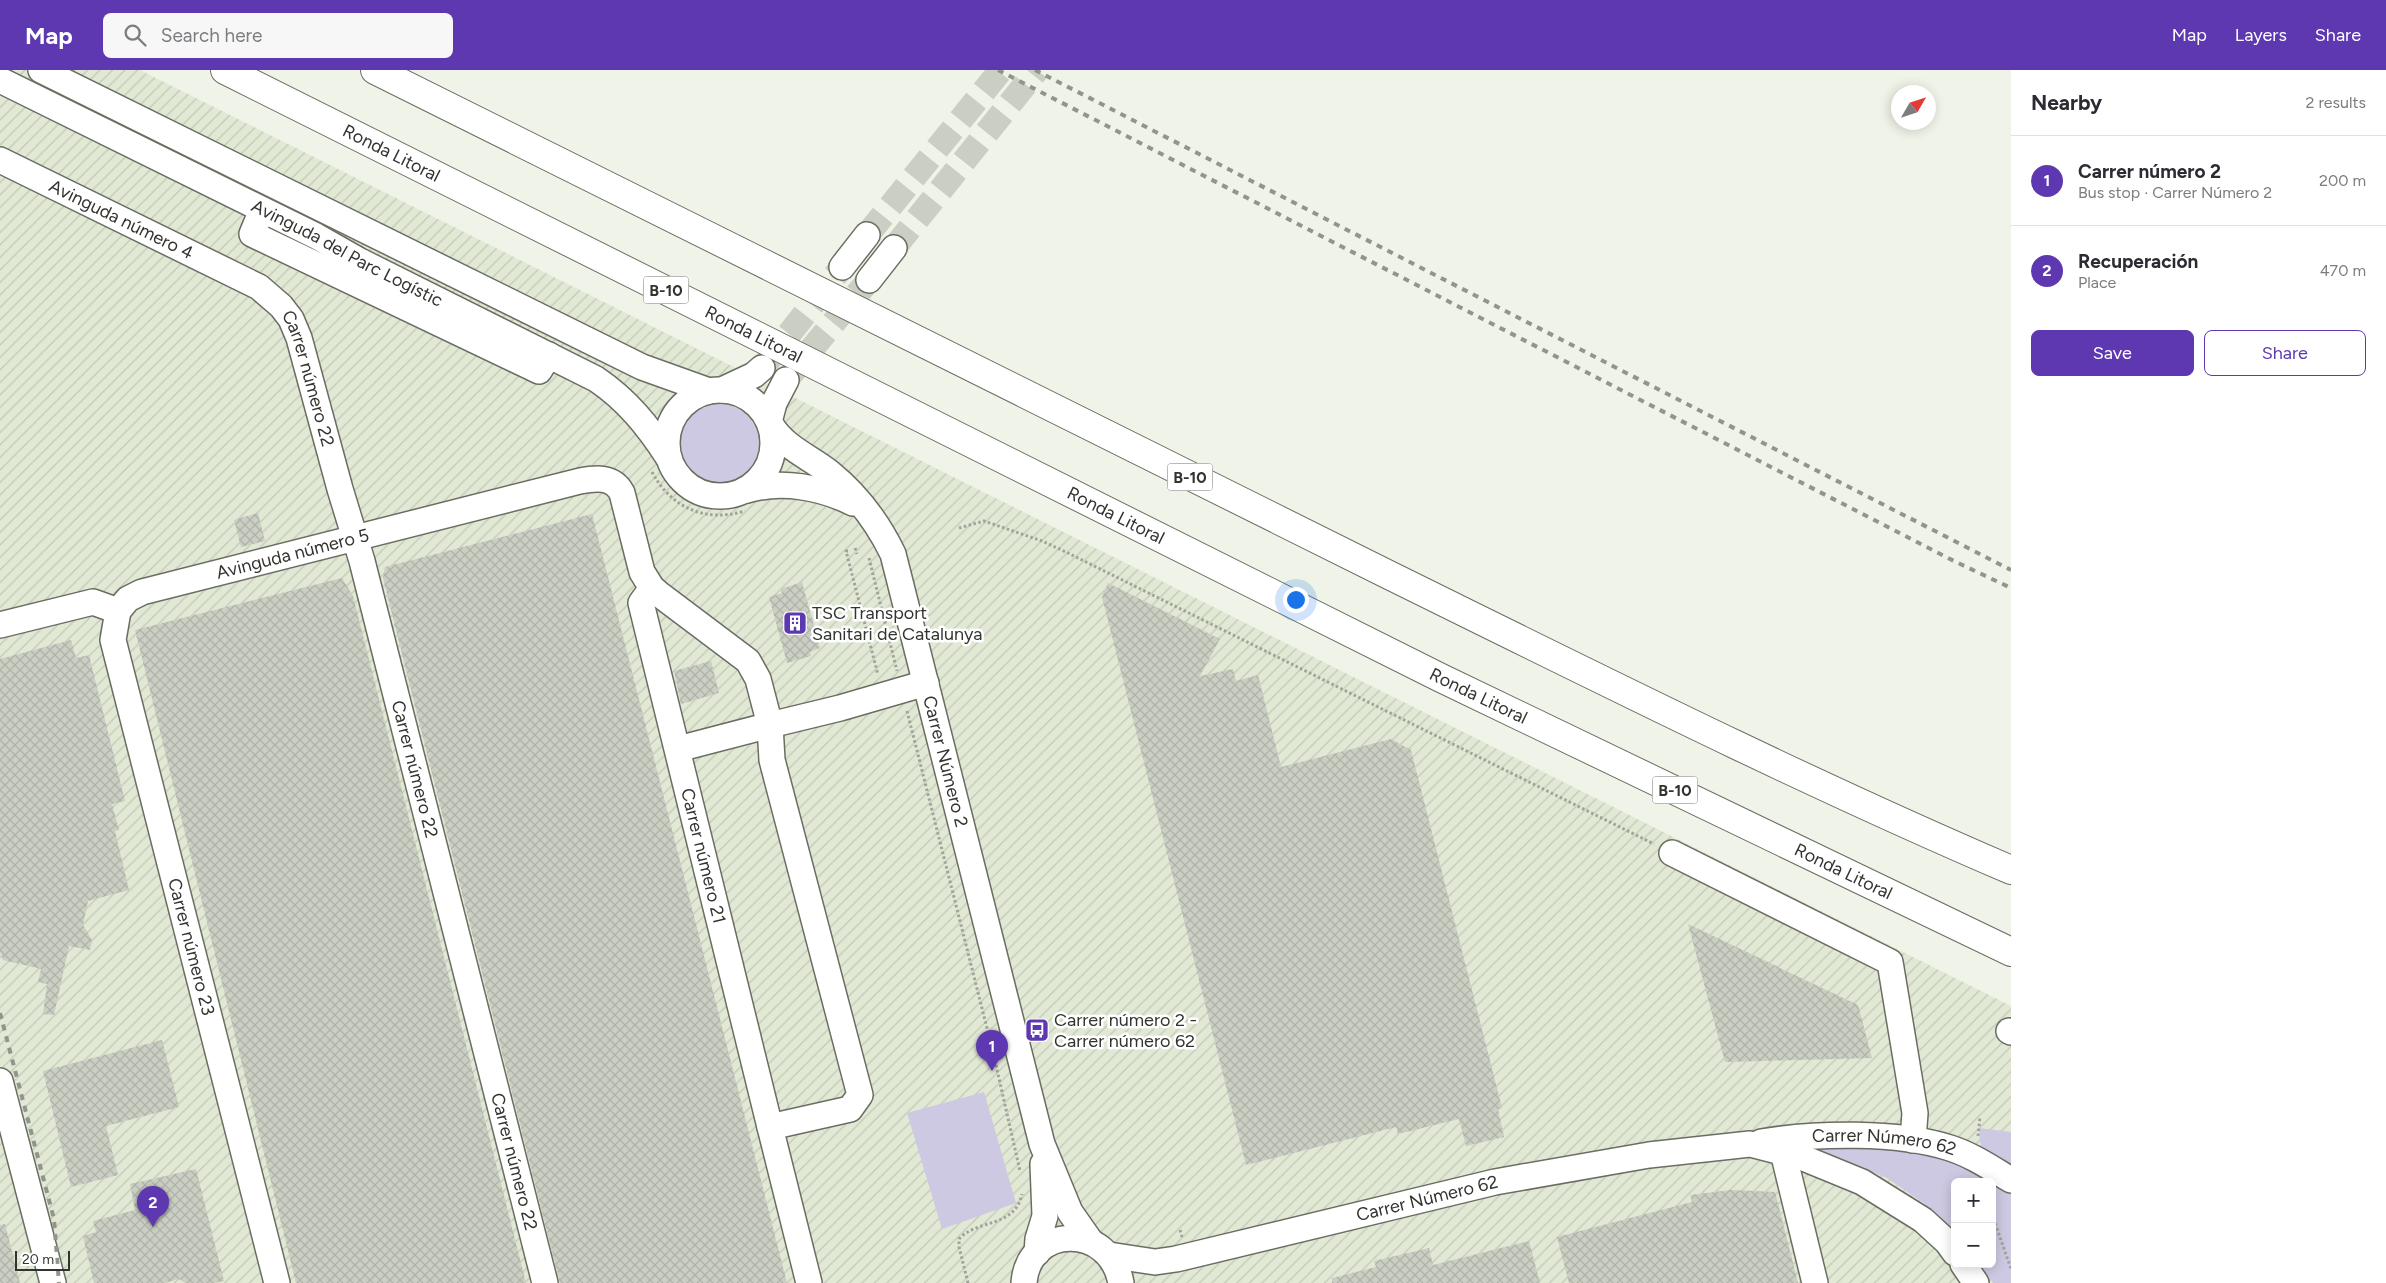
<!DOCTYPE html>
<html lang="en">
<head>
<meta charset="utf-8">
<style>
	body { margin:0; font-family:Figtree,sans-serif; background:#f7f7f7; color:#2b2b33 }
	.controls { position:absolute; right:15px; bottom:15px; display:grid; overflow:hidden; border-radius:8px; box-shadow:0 2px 12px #0003 }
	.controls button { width:45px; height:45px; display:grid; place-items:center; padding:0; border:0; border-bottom:1px solid #e1e1e2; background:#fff; color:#2b2b33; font:25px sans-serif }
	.compass { position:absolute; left:1891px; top:15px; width:45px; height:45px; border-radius:50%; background:#fff; box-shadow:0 2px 12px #0003; rotate:51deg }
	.scale { position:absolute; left:15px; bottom:12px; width:55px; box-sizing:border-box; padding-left:5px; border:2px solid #32342f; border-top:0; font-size:14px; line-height:18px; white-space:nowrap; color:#32342f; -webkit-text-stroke:4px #fff; paint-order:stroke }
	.you { position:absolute; left:1295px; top:529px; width:18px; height:18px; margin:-12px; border:4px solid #fff; border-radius:50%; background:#1a73e8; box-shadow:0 0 0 8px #1a73e833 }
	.badge { display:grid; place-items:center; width:32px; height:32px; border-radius:50%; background:#5e38b0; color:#fff; font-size:16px; font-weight:700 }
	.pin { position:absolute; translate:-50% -41px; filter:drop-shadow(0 1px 2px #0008) }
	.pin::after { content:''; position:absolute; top:26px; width:18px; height:15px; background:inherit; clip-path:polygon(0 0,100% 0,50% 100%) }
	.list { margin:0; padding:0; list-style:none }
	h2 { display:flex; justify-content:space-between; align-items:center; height:65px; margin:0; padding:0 20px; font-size:21px }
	h2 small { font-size:16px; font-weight:400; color:#7c7c81 }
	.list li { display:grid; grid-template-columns:32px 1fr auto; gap:15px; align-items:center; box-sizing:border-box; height:90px; padding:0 20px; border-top:1px solid #e1e1e2 }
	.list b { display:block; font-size:19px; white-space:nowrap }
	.list p { margin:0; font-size:16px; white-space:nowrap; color:#7c7c81 }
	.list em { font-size:16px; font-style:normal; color:#7c7c81 }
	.actions { display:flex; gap:10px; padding:15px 20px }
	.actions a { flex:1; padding:11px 0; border:1px solid #5e38b0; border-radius:8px; text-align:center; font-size:18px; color:#5e38b0 }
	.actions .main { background:#5e38b0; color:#fff }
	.icon { flex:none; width:28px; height:28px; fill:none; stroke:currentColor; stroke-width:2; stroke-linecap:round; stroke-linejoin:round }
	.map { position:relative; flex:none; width:2011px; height:1213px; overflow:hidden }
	header { display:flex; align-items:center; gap:30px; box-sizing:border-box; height:70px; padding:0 25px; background:#5e38b0; color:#fff }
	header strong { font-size:24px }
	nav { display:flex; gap:28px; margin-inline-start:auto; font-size:18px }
	.search { width:350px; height:45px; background:#f7f7f7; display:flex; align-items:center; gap:12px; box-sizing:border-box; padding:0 18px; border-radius:8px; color:#7c7c81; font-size:19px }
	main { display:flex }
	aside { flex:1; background:#fff }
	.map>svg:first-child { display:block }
	.industrial { fill:url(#industrial-furrows); fill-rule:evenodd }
	.grass { fill:#cdc9e2 }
	.building { fill:url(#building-cross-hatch) }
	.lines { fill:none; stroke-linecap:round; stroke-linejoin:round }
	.minor-tunnel { stroke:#cacec3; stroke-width:25; stroke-dasharray:25 12; stroke-linecap:butt }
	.minor-casing { stroke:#6a6e62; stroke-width:28 }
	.highway-casing { stroke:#6a6e62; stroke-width:30 }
	.path { stroke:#a0a39a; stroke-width:3; stroke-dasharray:2.5 2.5; stroke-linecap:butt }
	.minor { stroke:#fff; stroke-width:25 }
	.highway { stroke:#fff; stroke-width:28 }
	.rail { stroke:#92958c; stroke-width:4; stroke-dasharray:6 6; stroke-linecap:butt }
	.labels { text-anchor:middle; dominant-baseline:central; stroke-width:5; stroke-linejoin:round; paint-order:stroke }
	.shield { fill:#fff; stroke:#70716d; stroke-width:1 }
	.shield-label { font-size:16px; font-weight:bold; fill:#32342f }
	.street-label { font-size:18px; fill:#32342f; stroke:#fff }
	.poi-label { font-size:18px; fill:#32342f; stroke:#fff; text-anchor:start }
</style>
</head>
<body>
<header>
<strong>Map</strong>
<div class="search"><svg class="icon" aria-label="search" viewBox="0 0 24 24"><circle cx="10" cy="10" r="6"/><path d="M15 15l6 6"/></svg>Search here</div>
<nav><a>Map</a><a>Layers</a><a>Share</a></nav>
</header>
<main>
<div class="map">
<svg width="2011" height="1213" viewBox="0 0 2011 1213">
	<defs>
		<pattern id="industrial-furrows" width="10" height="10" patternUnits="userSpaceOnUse" patternTransform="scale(1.25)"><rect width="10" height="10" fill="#e1e9d5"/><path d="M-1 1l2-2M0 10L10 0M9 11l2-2" fill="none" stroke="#c2c8b7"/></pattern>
		<pattern id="building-cross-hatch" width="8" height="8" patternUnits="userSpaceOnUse" patternTransform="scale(1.25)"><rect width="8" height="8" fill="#cbcfc3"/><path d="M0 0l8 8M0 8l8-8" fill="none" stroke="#afb2a8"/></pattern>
	</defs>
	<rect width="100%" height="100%" fill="#f0f4e8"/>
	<path class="industrial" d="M0 0H140L2011 936V1213H0ZM1955 1112H1992V1194H1955Z"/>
	<path class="grass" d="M679 374a40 40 0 1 1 80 0a40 40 0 1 1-80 0Z
		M984 1022 1016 1133 942 1159 907 1043Z
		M1979 1058 2011 1062V1099L1981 1080Z
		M1819 1075H1892L1946 1085 2011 1121V1213H1993L1980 1194H1992V1112H1955V1163L1932 1139 1887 1108 1819 1079Z"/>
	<path class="building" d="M258 443 265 471 241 477 234 450Z
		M592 444 787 1213H560L383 508 385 497Z
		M342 508 353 526 526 1213H296L135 560Z
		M802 512 820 578 810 582 811 586 787 593 769 527 782 523 781 519Z
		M1108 513 1220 569 1200 606 1233 599 1236 611 1258 605 1281 697 1391 669 1411 680 1502 1038 1498 1039 1504 1067 1466 1076 1459 1049 1398 1064 1396 1057 1246 1095 1102 527Z
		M71 570 76 588 89 585 125 731 112 734 119 760 115 761 129 820 88 831 83 855 92 870 90 880 69 876 54 945 43 944 47 914 38 912 41 899 3 890 0 882V589Z
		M711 591 719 623 681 634 674 601Z
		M1688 854 1858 935 1872 988 1725 992Z
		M162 970 179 1037 106 1056 118 1105 71 1117 43 1001Z
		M196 1099 224 1211 214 1213H185L179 1209 165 1213H94L83 1166 96 1162 93 1151 135 1140 130 1114Z
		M1731 1120 1775 1122 1798 1213H1569L1557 1167 1692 1132 1690 1125Z
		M5 1154 20 1213H0V1155Z
		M1529 1171 1540 1213H1332V1208L1376 1197 1374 1191 1429 1178 1433 1195Z"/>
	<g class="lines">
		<path class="minor-tunnel" d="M867 165 1001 0
			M894 178 1037 0
			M766 293 842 197
			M786 310 869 210"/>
		<g class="minor-casing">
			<g id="minor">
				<path d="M41 0 642 297 709 321"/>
				<path id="s1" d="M0 10 316 166 360 191 596 309C627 330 648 356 668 387"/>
				<path id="s2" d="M0 90 259 217 281 236 291 249 299 268 340 419 362 491 545 1213"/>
				<path d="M262 140 252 164 539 301 549 285"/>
				<path d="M842 197 867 165"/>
				<path d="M869 210 894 178"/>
				<circle cx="720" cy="373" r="53"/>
				<path d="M722 320 754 305 762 298"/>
				<path d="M769 352 774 333 786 310"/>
				<path id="s3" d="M771 355C785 378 810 387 830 403 857 425 878 453 893 484L1042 1074 1070 1142 1091 1172"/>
				<path d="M747 420C782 410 821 417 853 433"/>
				<path id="s4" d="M652 518 641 533 770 1057"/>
				<path id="s5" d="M118 541 113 570 277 1213"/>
				<path id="s6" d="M0 555 93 532 118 541 128 529 142 522 580 411C596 408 613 406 622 423L642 502 652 518 659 524 748 591 758 609 770 655 840 638 926 613"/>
				<path d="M678 679 770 655 772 690 860 1025 850 1039 770 1057 809 1213"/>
				<path d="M1672 783 1890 892 1915 1043 1913 1070"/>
				<path d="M2009 961 2011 962"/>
				<path d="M0 1011 53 1213"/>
				<path id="s7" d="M1761 1072C1815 1063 1897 1061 1950 1078 1972 1085 1991 1098 2011 1110"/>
				<path d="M1783 1082 1815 1213"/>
				<path d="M1037 1183 1038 1169 1045 1146 1043 1094"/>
				<path id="s8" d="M1109 1185 1155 1192 1176 1189 1495 1112 1649 1085 1750 1074 1801 1087 1862 1112 1923 1150 1947 1172 1955 1183"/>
				<path d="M1963 1194 1976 1213"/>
				<path d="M1024 1213C1028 1155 1110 1152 1121 1213"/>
			</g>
		</g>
		<g class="highway-casing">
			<g id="highway">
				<path id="s9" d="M225 0 1441 608 2011 882"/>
				<path d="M375 0C713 169 1051 339 1391 506 1596 607 1801 710 2011 800"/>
			</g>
		</g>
		<path class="path" d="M652 402C671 438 706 453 745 441
			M959 458 984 451 1042 471 1068 483 1654 774
			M855 478 857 484
			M848 481H846L878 605
			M869 488 897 601
			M907 641 993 982 1020 1101
			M1978 1066 1980 1047
			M1992 1144 2011 1199
			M1180 1160 1182 1167
			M968 1213 959 1177V1169C977 1149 1015 1158 1022 1124"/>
		<use href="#minor" class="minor"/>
		<use href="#highway" class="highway"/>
		<path class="rail" d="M998 0 1956 492 2011 518
			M1035 0 2011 500
			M0 943 54 1149 59 1213"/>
	</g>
	<defs>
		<g id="building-square" transform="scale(1.25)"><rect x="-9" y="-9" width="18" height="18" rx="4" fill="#5e38b0" stroke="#fff"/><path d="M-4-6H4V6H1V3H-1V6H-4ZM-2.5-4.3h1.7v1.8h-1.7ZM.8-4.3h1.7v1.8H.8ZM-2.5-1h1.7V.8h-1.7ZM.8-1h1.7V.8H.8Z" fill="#fff"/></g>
		<g id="bus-square" transform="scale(1.25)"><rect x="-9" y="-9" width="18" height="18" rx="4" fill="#5e38b0" stroke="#fff"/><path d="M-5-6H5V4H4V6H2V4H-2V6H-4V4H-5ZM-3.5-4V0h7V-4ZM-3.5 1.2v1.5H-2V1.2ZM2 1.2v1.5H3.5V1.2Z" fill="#fff"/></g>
	</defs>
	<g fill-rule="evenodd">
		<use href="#building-square" x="795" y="553"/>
		<use href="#bus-square" x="1037" y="960"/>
	</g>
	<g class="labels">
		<g class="shield">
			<rect x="643.5" y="206.5" width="45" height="27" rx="4"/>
			<rect x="1167.5" y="393.5" width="45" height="27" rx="4"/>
			<rect x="1652.5" y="706.5" width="45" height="27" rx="4"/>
		</g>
		<g class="shield-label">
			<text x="666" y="220">B-10</text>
			<text x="1190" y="407">B-10</text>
			<text x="1675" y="720">B-10</text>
		</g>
		<g class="street-label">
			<text stroke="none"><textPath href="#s9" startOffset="186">Ronda Litoral</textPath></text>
			<text stroke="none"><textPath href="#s2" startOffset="135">Avinguda número 4</textPath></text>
			<text stroke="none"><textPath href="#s1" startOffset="388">Avinguda del Parc Logístic</textPath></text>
			<text stroke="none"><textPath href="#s9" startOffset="591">Ronda Litoral</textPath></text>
			<text stroke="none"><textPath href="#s2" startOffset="396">Carrer número 22</textPath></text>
			<text stroke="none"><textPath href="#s9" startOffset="996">Ronda Litoral</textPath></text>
			<text stroke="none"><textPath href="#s6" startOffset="309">Avinguda número 5</textPath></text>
			<text stroke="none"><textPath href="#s9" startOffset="1401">Ronda Litoral</textPath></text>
			<text stroke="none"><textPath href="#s3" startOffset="394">Carrer Número 2</textPath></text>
			<text stroke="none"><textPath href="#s2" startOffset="801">Carrer número 22</textPath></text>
			<text stroke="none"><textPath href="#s4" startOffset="279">Carrer número 21</textPath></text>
			<text stroke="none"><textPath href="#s9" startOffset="1806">Ronda Litoral</textPath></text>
			<text stroke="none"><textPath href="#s5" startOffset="346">Carrer número 23</textPath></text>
			<text stroke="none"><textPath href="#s7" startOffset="124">Carrer Número 62</textPath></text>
			<text stroke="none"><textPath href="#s2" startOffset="1206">Carrer número 22</textPath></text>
			<text stroke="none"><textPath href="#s8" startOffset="326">Carrer Número 62</textPath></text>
		</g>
		<g class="poi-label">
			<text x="812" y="543">TSC Transport<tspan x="812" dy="21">Sanitari de Catalunya</tspan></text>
			<text x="1054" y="950">Carrer número 2 -<tspan x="1054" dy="21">Carrer número 62</tspan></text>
		</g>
	</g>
</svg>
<div class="controls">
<button>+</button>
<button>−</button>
</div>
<svg class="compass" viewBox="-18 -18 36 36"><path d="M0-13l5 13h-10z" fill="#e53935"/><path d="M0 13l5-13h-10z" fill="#7c7c81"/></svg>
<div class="scale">20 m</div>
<div class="you"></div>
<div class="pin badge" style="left:992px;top:1001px">1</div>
<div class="pin badge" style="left:153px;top:1157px">2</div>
</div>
<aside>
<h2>Nearby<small>2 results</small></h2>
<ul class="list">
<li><span class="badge">1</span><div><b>Carrer número 2</b><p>Bus stop · Carrer Número 2</p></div><em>200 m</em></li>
<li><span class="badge">2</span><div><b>Recuperación</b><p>Place</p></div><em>470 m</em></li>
</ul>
<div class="actions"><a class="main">Save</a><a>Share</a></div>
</aside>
</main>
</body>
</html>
